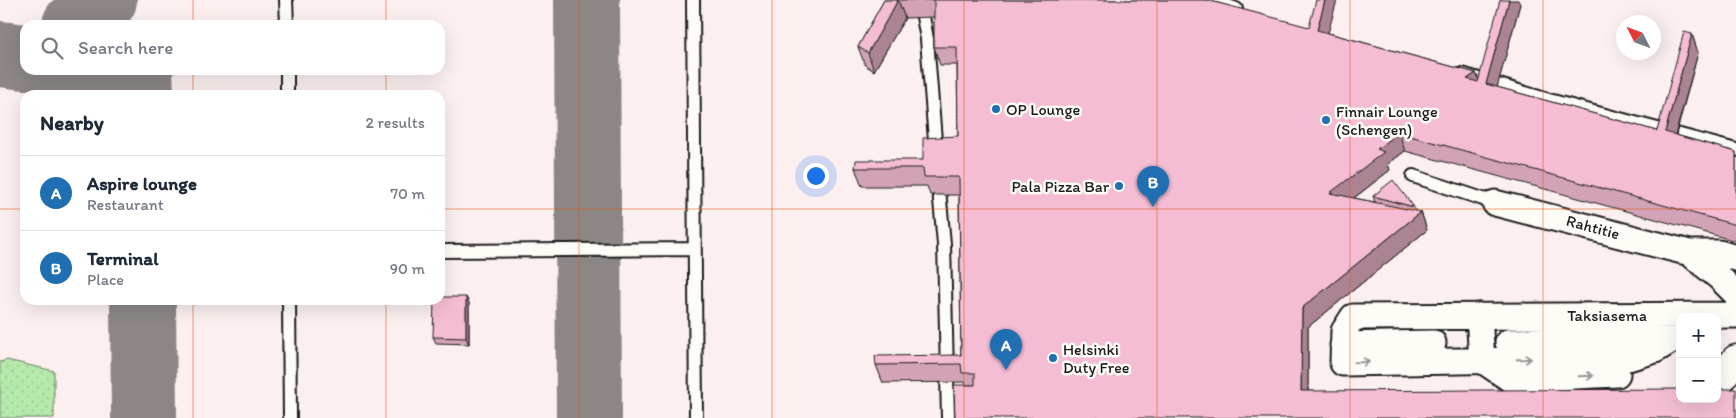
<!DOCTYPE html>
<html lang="en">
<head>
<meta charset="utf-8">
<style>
	body { margin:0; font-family:Itim,sans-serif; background:#f2f2f3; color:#1f2937 }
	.controls { position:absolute; right:15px; bottom:15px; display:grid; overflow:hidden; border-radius:10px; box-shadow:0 5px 20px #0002 }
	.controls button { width:45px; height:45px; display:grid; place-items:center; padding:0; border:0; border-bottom:1px solid #e0e1e3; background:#fff; color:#1f2937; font:25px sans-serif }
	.compass { position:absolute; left:1616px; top:15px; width:45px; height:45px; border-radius:50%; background:#fff; box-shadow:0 5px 20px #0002; rotate:312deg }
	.you { position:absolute; left:815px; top:175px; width:18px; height:18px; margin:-12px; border:4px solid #fff; border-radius:50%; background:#1a73e8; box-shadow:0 0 0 8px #1a73e833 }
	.badge { display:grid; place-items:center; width:32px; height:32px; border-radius:50%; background:#1f6fb2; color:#fff; font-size:16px; font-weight:700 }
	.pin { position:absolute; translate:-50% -41px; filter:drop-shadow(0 1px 2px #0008) }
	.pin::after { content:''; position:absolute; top:26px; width:18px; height:15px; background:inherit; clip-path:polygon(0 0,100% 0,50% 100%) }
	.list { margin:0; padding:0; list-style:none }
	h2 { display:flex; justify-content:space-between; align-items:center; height:65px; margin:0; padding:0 20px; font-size:21px }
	h2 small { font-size:16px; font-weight:400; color:#747a83 }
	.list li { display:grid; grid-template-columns:32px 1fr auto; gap:15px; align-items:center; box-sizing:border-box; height:75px; padding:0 20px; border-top:1px solid #e0e1e3 }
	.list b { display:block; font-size:19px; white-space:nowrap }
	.list p { margin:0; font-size:16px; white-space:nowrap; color:#747a83 }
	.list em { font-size:16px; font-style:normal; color:#747a83 }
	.icon { flex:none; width:28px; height:28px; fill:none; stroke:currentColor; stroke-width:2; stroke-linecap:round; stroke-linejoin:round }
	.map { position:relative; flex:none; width:1736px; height:418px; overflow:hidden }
	.search { position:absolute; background:#fff; box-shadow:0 5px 20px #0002; left:20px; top:20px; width:425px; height:55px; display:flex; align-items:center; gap:12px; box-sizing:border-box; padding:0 18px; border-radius:15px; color:#747a83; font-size:19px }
	.panel { position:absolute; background:#fff; box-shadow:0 5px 20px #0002; left:20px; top:90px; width:425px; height:215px; border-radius:15px }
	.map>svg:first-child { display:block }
	.grass { fill:url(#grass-dots); stroke:#688264 }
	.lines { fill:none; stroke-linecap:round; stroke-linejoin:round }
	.taxiway { stroke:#8c8686; stroke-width:66 }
	.lane-casing { stroke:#1c1c1c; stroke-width:16 }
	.street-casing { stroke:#1c1c1c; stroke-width:29 }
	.secondary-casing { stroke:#1c1c1c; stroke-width:31 }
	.lane { stroke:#fdfcf7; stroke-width:12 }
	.street { stroke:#fdfcf7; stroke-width:25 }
	.secondary { stroke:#fdfcf7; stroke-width:28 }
	.wall { fill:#d2a3b6; stroke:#1c1c1c }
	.shaded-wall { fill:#ab8494; stroke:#1c1c1c }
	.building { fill:#f4bdd4; stroke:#1c1c1c }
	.oneway { stroke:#989794 }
	.grid { fill:none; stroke:#e8590c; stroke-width:1; stroke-opacity:0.55 }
	.poi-dot { fill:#1f6fb2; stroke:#fdfcf7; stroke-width:2 }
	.labels { text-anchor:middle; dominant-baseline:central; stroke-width:5; stroke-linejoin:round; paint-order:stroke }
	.poi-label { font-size:16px; fill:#1c1c1c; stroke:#fdfcf7; text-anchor:start }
	.street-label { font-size:16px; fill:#1c1c1c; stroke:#fdfcf7 }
</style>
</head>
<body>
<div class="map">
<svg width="1736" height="418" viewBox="0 0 1736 418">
	<defs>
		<pattern id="grass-dots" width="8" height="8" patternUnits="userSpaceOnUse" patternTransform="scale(1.25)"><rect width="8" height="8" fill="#b5e9ab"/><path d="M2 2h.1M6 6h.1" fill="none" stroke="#9bc793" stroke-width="1.8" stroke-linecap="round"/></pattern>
	</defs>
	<rect width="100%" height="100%" fill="#fbeff0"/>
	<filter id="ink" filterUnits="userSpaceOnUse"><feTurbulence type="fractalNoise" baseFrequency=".02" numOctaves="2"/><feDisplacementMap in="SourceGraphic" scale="10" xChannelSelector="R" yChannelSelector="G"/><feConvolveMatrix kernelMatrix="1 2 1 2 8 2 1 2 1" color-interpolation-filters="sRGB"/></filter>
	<g filter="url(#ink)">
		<path class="grass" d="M7 360 54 371V418H0V362Z"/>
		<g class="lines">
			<path class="taxiway" d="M587 0 589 418
				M75 25 104 0
				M0 54 25 57
				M60 70 96 95
				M140 70 141 95
				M143 300 144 418"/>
			<g class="lane-casing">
				<path id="lane" d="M286 0 287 25
					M693 0 696 418
					M920 0 927 39 936 153
					M1211 0 1236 9
					M287 70V95
					M1462 74 1549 100 1736 150
					M1413 176 1495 203
					M938 178 944 244 948 418
					M440 251 694 249
					M289 300 290 418"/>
			</g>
			<g class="street-casing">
				<path id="street" d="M1495 203 1690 253H1719L1736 258
					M1690 253 1719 277 1736 294
					M1479 316 1482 360 1510 379 1617 374
					M1680 335 1655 350 1628 358 1343 363 1344 331 1353 317 1736 315
					M1508 342 1661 339
					M1343 345 1433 343"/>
			</g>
			<g class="secondary-casing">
				<path id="secondary" d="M1717 384 1736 359"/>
			</g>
			<use href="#lane" class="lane"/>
			<use href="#street" class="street"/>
			<use href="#secondary" class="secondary"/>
		</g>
		<path class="wall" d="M884 0H1207L1476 73 1478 79 1520 4 1497 87 1657 131 1692 34 1698 53 1676 135 1736 152V241L1405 151 1388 164 1390 170 1354 198 1375 202 1373 196 1414 207 1415 211 1421 212 1427 230 1308 327V391L1736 418 966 385 965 382 883 383 876 365 961 355 959 195H930L927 186H862L855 168 923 160 958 136 957 65H940L934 47V17L905 18 874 71 865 65 858 47Z
			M466 297 469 303V344L436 343 433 337Z"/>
		<path class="shaded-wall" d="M898 0 905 18 874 71 868 53Z
			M1325 0H1337L1324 48 1317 30Z
			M1509 0H1518L1520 4 1493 102 1486 84Z
			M1692 34 1698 53 1671 150 1665 132Z
			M1476 73 1483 91 1467 79Z
			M1399 133 1405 151 1388 164 1390 170 1337 211 1330 193 1377 149Z
			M1421 212 1427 230 1308 327V409L1301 391 1302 308Z
			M466 297 469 303V344L466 338Z"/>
		<path class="building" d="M884 0H898L868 53 858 47Z
			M934 0H1207L1309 27 1316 0H1325L1317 30 1476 73 1467 79 1478 82 1500 0H1509L1486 84 1657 131 1684 32 1692 34 1665 132 1736 152V225L1399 133 1377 149 1384 152 1330 193 1421 212 1302 308 1301 391 1680 389V399H1717V389H1736V418H955L954 385H975V373H962L961 364 876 365 875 356 961 355 959 177H924L923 168H855L856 160H923V138L958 136 957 47H934Z
			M1393 180 1414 207 1373 196Z
			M440 297H466V338L433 337 434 300H440Z"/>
		<defs><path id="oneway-shaft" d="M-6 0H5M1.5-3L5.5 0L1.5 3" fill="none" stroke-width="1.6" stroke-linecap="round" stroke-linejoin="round" transform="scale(1.25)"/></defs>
		<g class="oneway">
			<use href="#oneway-shaft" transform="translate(1524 359) rotate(-1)"/>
			<use href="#oneway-shaft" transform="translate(1362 362) rotate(-1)"/>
			<use href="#oneway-shaft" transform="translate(1586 376) rotate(-2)"/>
		</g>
	</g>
	<path class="grid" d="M193 0V25M386 0V25M579 0V418M772 0V418M964 0V418M1157 0V418M1350 0V418M1543 0V418M193 70V95M386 70V95M0 209H25M440 209H1736M193 300V418M386 300V418"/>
	<g class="poi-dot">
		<circle cx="996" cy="109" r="5"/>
		<circle cx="1326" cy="120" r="5"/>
		<circle cx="1119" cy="186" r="5"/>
		<circle cx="1053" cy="358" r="5"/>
	</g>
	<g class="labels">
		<g class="poi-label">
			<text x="1006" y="109">OP Lounge</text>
			<text x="1336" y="111">Finnair Lounge<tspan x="1336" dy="18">(Schengen)</tspan></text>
			<text x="1109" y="186" text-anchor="end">Pala Pizza Bar</text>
			<text x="1063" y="349">Helsinki<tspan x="1063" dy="18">Duty Free</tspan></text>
		</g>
		<g class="street-label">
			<text transform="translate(1593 227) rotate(15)">Rahtitie</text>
			<text x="1607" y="315">Taksiasema</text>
		</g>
	</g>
</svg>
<div class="controls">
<button>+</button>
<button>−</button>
</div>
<svg class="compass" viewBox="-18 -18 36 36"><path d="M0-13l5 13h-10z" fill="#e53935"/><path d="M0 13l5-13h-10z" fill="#747a83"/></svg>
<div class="you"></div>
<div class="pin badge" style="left:1006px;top:370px">A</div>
<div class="pin badge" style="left:1153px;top:207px">B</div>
<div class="search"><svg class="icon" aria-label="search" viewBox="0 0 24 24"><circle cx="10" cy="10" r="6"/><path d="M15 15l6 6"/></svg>Search here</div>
<section class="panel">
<h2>Nearby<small>2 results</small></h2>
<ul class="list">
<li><span class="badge">A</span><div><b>Aspire lounge</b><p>Restaurant</p></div><em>70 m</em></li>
<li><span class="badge">B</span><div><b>Terminal</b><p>Place</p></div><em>90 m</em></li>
</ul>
</section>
</div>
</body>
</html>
